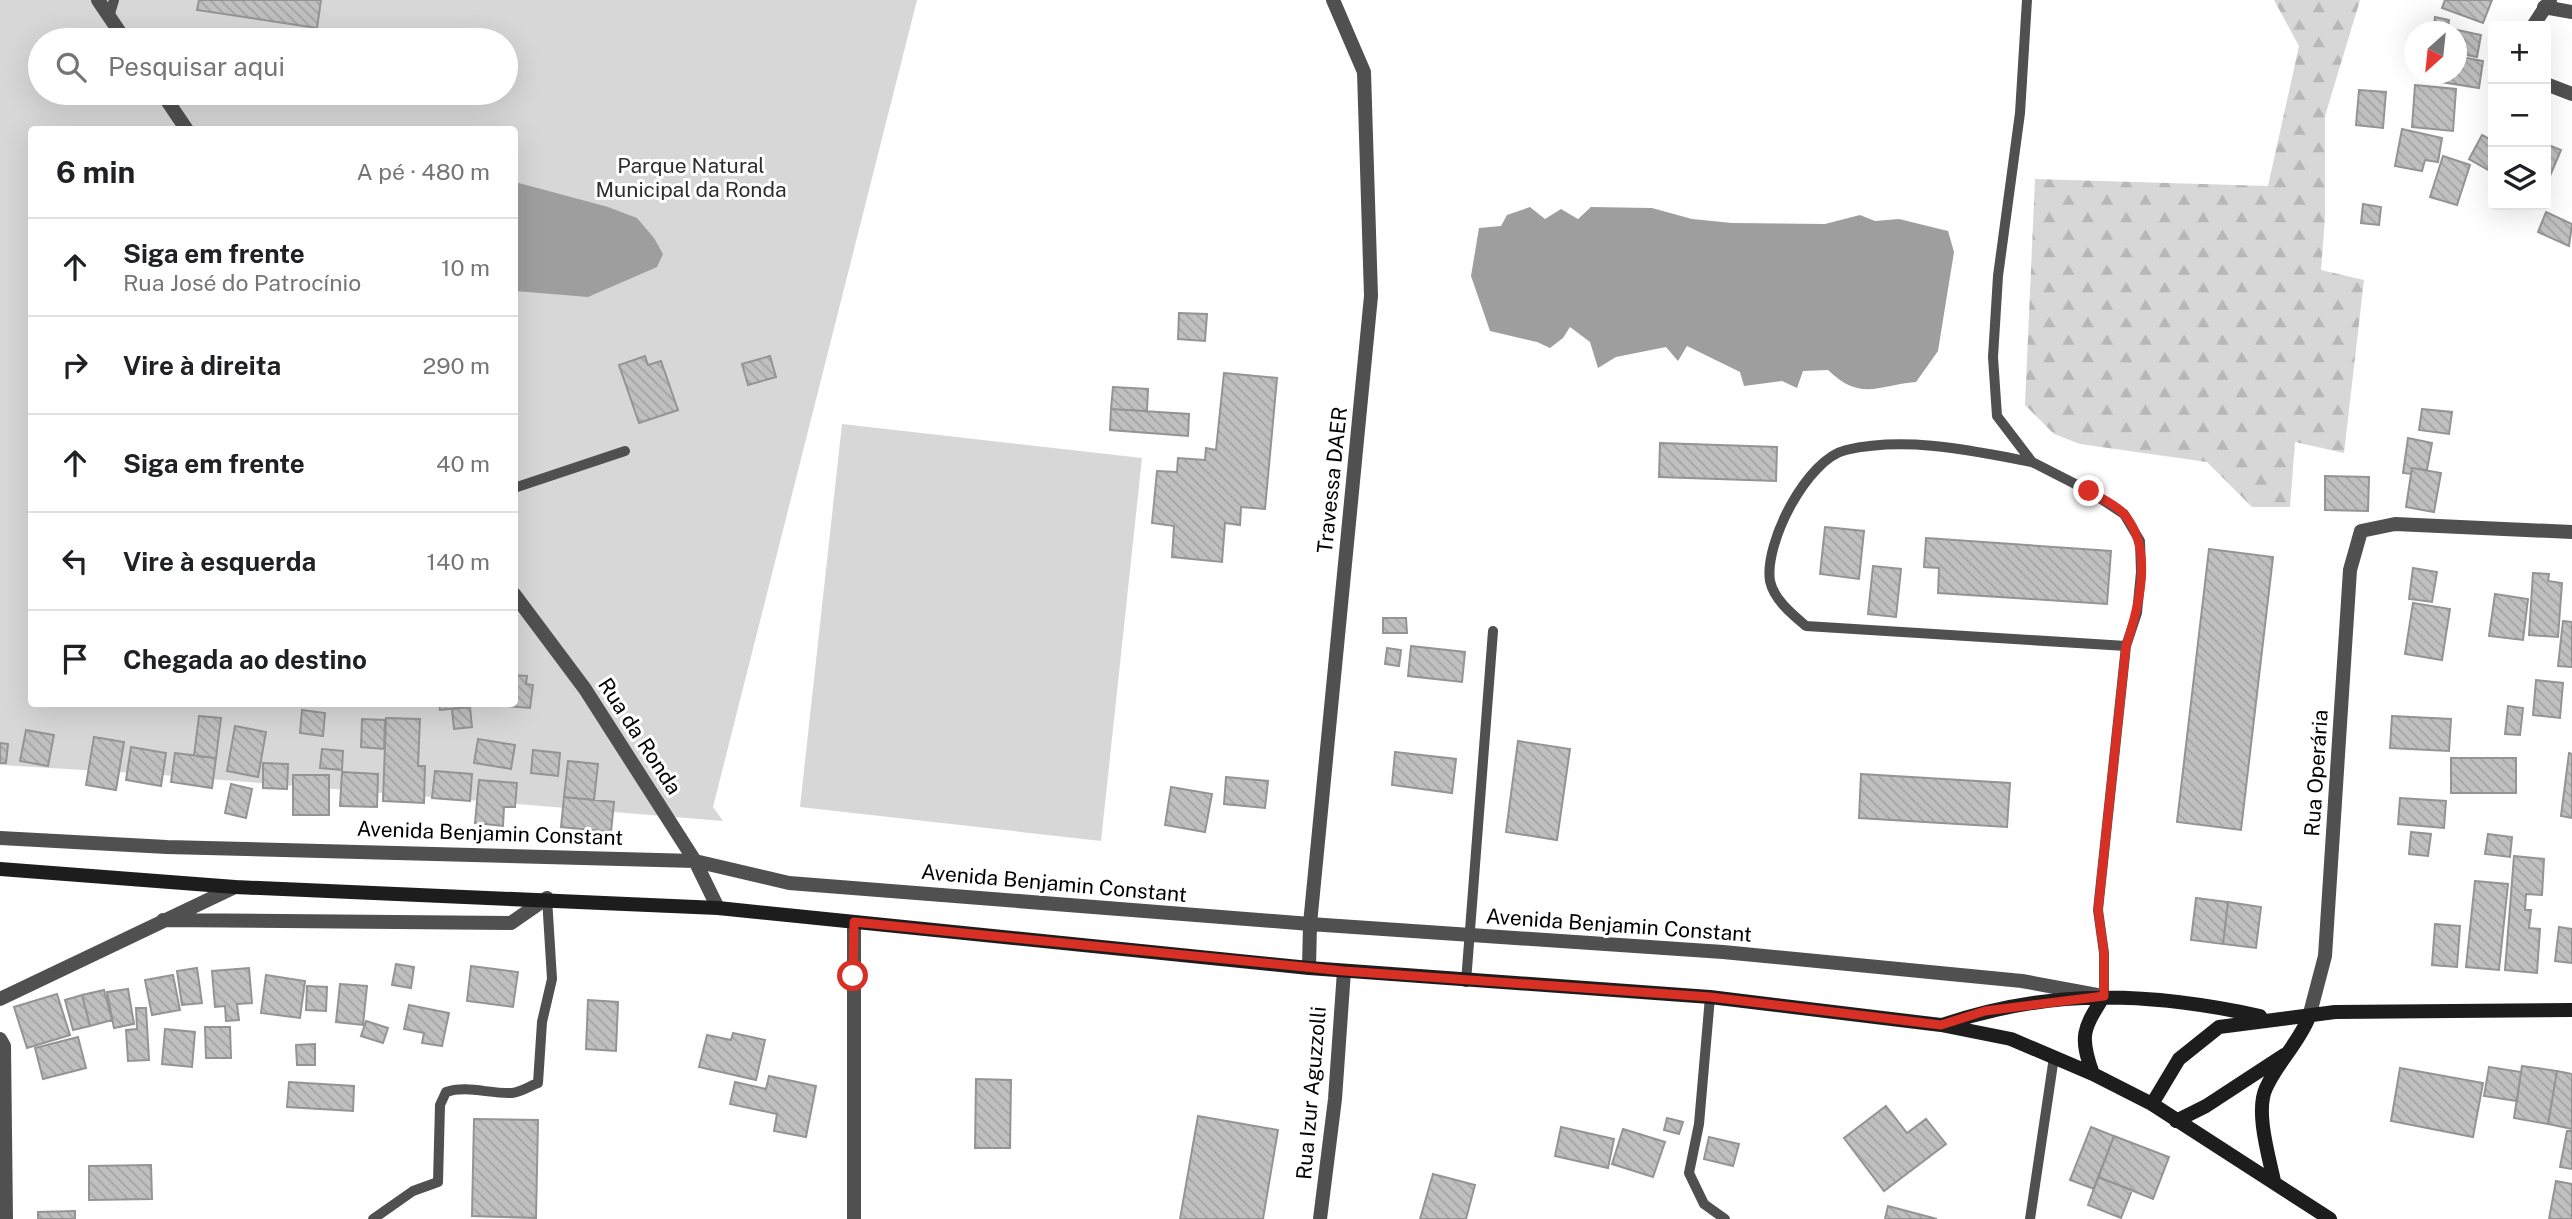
<!DOCTYPE html>
<html lang="pt">
<head>
<meta charset="utf-8">
<style>
	body { margin:0; font-family:"Public Sans",sans-serif; background:#f2f2f2; color:#202124 }
	.controls { position:absolute; right:21px; top:21px; display:grid; overflow:hidden; border-radius:7px; box-shadow:0 7px 28px #0002 }
	.controls button { width:63px; height:63px; display:grid; place-items:center; padding:0; border:0; border-bottom:2px solid #e0e0e0; background:#fff; color:#202124; font:35px sans-serif }
	.compass { position:absolute; left:2404px; top:21px; width:63px; height:63px; border-radius:50%; background:#fff; box-shadow:0 7px 28px #0002; rotate:207deg }
	.stop { position:absolute; width:21px; height:21px; margin:-16px; border:5px solid #d93025; border-radius:50%; background:#fff }
	.stop.end { background:#d93025; border-color:#fff; box-shadow:0 2px 7px #0008 }
	.list { margin:0; padding:0; list-style:none }
	h2 { display:flex; justify-content:space-between; align-items:center; height:91px; margin:0; padding:0 28px; font-size:30px }
	h2 small { font-size:23px; font-weight:400; color:#757577 }
	.list li { display:grid; grid-template-columns:46px 1fr auto; gap:21px; align-items:center; box-sizing:border-box; height:98px; padding:0 28px; border-top:2px solid #e0e0e0 }
	.list b { display:block; font-size:26px; white-space:nowrap }
	.list p { margin:0; font-size:23px; white-space:nowrap; color:#757577 }
	.list em { font-size:23px; font-style:normal; color:#757577 }
	.icon { flex:none; width:38px; height:38px; fill:none; stroke:currentColor; stroke-width:2; stroke-linecap:round; stroke-linejoin:round }
	.map { position:relative; flex:none; width:2572px; height:1219px; overflow:hidden }
	.search { position:absolute; background:#fff; box-shadow:0 7px 28px #0002; left:28px; top:28px; width:490px; height:77px; display:flex; align-items:center; gap:18px; box-sizing:border-box; padding:0 24px; border-radius:38px; color:#757577; font-size:26px }
	.panel { position:absolute; background:#fff; box-shadow:0 7px 28px #0002; left:28px; top:126px; width:490px; height:581px; border-radius:7px }
	.map>svg:first-child { display:block }
	.forest { fill:url(#forest-firs) }
	.park { fill:#d7d7d7; fill-rule:evenodd }
	.water { fill:#9e9e9e }
	.building { fill:url(#building-back-hatch); stroke:#949494; stroke-width:2 }
	.lines { fill:none; stroke-linecap:round; stroke-linejoin:round }
	.lane { stroke:#505050; stroke-width:10 }
	.street { stroke:#505050; stroke-width:14 }
	.secondary { stroke:#1d1d1d; stroke-width:14 }
	.route { stroke:#d93025; stroke-width:9 }
	.labels { text-anchor:middle; dominant-baseline:central; stroke-width:6; stroke-linejoin:round; paint-order:stroke }
	.park-label { font-size:21px; fill:#2e2e2e; stroke:#fff }
	.street-label { font-size:21px; fill:#000; stroke:#fff }
</style>
</head>
<body>
<div class="map">
<svg width="2572" height="1219" viewBox="0 0 2572 1219">
	<defs>
		<pattern id="forest-firs" width="22" height="20" patternUnits="userSpaceOnUse" patternTransform="scale(1.75)"><rect width="22" height="20" fill="#d7d7d7"/><path d="M5 1l3.5 6h-7zM16 11l3.5 6h-7z" fill="#b7b7b7"/></pattern>
		<pattern id="building-back-hatch" width="6" height="6" patternUnits="userSpaceOnUse" patternTransform="scale(1.75)"><rect width="6" height="6" fill="#c0c0c0"/><path d="M-1 5l2 2M0 0l6 6M5-1l2 2" fill="none" stroke="#a3a3a3"/></pattern>
	</defs>
	<rect width="100%" height="100%" fill="#fff"/>
	<path class="forest" d="M2274 0H2360L2325 116V218L2321 270 2364 280 2344 453 2295 442 2290 507H2252L2207 462 2080 444 2054 434 2025 405 2035 179 2268 186 2299 46Z"/>
	<path class="park" d="M0 0H917L713 807 723 821 150 774 0 765ZM40 40H506V93H40ZM32 130H514V704H32Z
		M842 424 1142 458 1101 841 800 807Z"/>
	<path class="water" d="M515 182 608 207 637 218 654 238 663 254 657 267 588 297 515 291Z
		M1530 207 1545 219 1561 209 1578 219 1591 207 1652 208 1692 219 1732 223 1825 224 1860 215 1875 221 1899 219 1948 231 1954 252 1938 351 1916 382C1878 385 1861 402 1828 370L1803 371 1797 388 1782 381 1744 386 1740 372 1687 346 1678 361 1666 347 1616 357 1598 368 1590 342 1570 327 1563 338 1550 348 1537 342 1490 331 1471 276 1479 228 1501 226 1507 215Z"/>
	<path class="building" d="M199 0H321L317 28 197 10Z
		M2445 0H2492L2483 23 2442 8Z
		M2435 17 2449 20 2448 28 2481 35 2477 57 2456 53V32H2433Z
		M2456 56 2483 61 2479 88 2422 79 2423 74H2456Z
		M2415 85 2456 89 2453 131 2412 127Z
		M2359 90 2386 92 2383 128 2356 125Z
		M2402 129 2442 138 2438 162 2425 160 2422 171 2395 166Z
		M2482 135 2493 141 2492 172 2469 159Z
		M2546 144 2561 150 2547 183 2546 182Z
		M2443 156 2470 165 2457 205 2430 197Z
		M2363 204 2381 207 2379 225 2361 223Z
		M2546 212 2572 224 2569 246 2538 232Z
		M1179 313 1207 314 1205 341 1178 339Z
		M645 356 648 365 661 361 678 410 639 423 619 365Z
		M770 356 776 377 748 385 742 364Z
		M1224 373 1277 378 1265 509 1241 507 1240 525 1225 523 1222 562 1172 557 1174 526 1152 523 1157 471 1177 472 1178 458 1205 460 1206 448 1216 450Z
		M1113 387 1148 389 1147 411 1111 409Z
		M1111 409 1189 414 1188 436 1110 430Z
		M2422 409 2452 412 2449 434 2419 430Z
		M2408 438 2432 443 2427 470 2412 468 2411 474 2403 473Z
		M1660 443 1777 447 1776 481 1659 477Z
		M2412 468 2441 473 2434 512 2406 507Z
		M2325 476 2369 477 2368 511 2325 510Z
		M1825 527 1864 531 1859 579 1820 574Z
		M1926 538 2111 551 2107 604 1938 593 1939 568 1924 567Z
		M2209 549 2273 557 2241 830 2177 822Z
		M1873 566 1901 569 1896 617 1868 614Z
		M2413 568 2437 572 2432 602 2409 599Z
		M2533 573 2549 574 2548 581 2562 583 2558 637 2529 635Z
		M2495 594 2528 599 2523 640 2489 636Z
		M2413 603 2450 609 2442 660 2405 654Z
		M1383 618H1406L1407 633H1383Z
		M2563 621 2572 622V667L2558 666Z
		M1411 646 1465 652 1462 682 1408 676Z
		M1387 648 1401 650 1399 666 1385 664Z
		M514 675 527 676 526 684 533 685 530 708 506 706 514 704Z
		M2536 680 2563 683 2560 718 2533 715Z
		M439 704H469L470 707 440 710Z
		M2508 706 2523 708 2520 735 2505 734Z
		M470 707 472 727 454 729 452 709Z
		M302 710 325 713 323 736 300 733Z
		M199 716 221 718 216 758 194 756Z
		M2392 716 2451 719 2449 751 2390 748Z
		M386 718 420 719 418 766H425L424 803 383 801Z
		M362 719 385 720 384 749 361 747Z
		M235 726 266 732 258 777 227 771Z
		M26 730 54 735 48 766 20 761Z
		M94 737 124 742 116 790 86 785Z
		M478 739 515 745 511 769 474 763Z
		M1518 741 1570 749 1557 840 1506 832Z
		M0 743 8 744 6 763H0Z
		M131 747 166 753 161 786 126 780Z
		M322 749 343 751 342 770 320 768Z
		M533 750 560 753 558 776 531 773Z
		M1395 752 1456 759 1452 793 1392 785Z
		M175 753 216 758 212 788 171 782Z
		M2569 753 2572 754V818L2561 816Z
		M2451 758H2516V793H2451Z
		M568 761 598 764 594 800 564 797Z
		M263 763 288 764 287 789 263 788Z
		M435 771 472 774 470 801 432 798Z
		M342 772 378 774 377 807 340 806Z
		M1861 774 2010 783 2007 827 1859 818Z
		M293 775H329V815H293Z
		M1226 777 1268 781 1265 808 1224 804Z
		M479 780 517 783 515 807H504L503 826 475 823Z
		M231 784 252 789 246 818 225 813Z
		M1171 787 1212 794 1205 832 1165 825Z
		M564 797 614 802 611 832 561 827Z
		M2400 798 2446 801 2444 828 2398 824Z
		M2411 832 2431 834 2428 856 2409 854Z
		M2488 834 2512 837 2510 857 2485 854Z
		M2514 856 2544 859 2542 895 2526 894 2525 910H2531L2529 928 2540 929 2537 973 2505 970Z
		M2475 881 2508 884 2499 970 2466 967Z
		M2196 898 2228 902 2223 944 2191 940Z
		M2228 902 2261 907 2256 948 2223 944Z
		M2435 924 2460 926 2457 967 2432 965Z
		M2559 927 2572 929V963L2555 961Z
		M396 964 414 967 411 988 392 985Z
		M471 966 518 972 513 1007 467 1001Z
		M197 968 202 1003 182 1005 177 971Z
		M249 968 252 1003 237 1004 239 1020 226 1021 225 1006 215 1007 212 971Z
		M173 975 180 1010 152 1015 145 980Z
		M266 975 305 981 300 1018 261 1013Z
		M340 984 367 986 363 1025 336 1022Z
		M307 986 327 987 326 1011 306 1010Z
		M128 989 134 1024 114 1028 107 992Z
		M104 990 112 1020 90 1026 82 995Z
		M57 994 70 1035 27 1048 14 1007Z
		M82 995 90 1026 73 1030 65 1000Z
		M588 1000 618 1002 616 1051 586 1049Z
		M409 1005 449 1013 442 1046 422 1043 424 1033 404 1029Z
		M136 1008H146L149 1060 128 1061 126 1030 137 1029Z
		M366 1021 388 1028 383 1043 361 1036Z
		M205 1027H230L231 1058H206Z
		M165 1029 195 1032 192 1067 162 1064Z
		M733 1033 765 1040 756 1080 699 1067 707 1035 731 1040Z
		M78 1037 86 1068 43 1079 35 1048Z
		M315 1044V1065H297L296 1045Z
		M2522 1066 2557 1071 2548 1124 2514 1118Z
		M2489 1067 2521 1072 2517 1101 2484 1096Z
		M2400 1068 2483 1083 2473 1137 2391 1121Z
		M2557 1071 2572 1074V1129L2548 1124Z
		M769 1076 816 1086 806 1137 774 1131 777 1114 730 1104 735 1082 766 1089Z
		M976 1079 1011 1080 1010 1148H975Z
		M289 1082 354 1086 353 1111 287 1107Z
		M1886 1106 1907 1133 1926 1119 1946 1144 1884 1191 1844 1138Z
		M1198 1116 1278 1130 1263 1219H1180Z
		M1667 1118 1683 1122 1679 1134 1664 1130Z
		M474 1119 538 1120 536 1218 472 1216Z
		M1561 1127 1614 1139 1608 1168 1555 1156Z
		M2091 1127 2114 1136 2094 1189 2070 1180Z
		M1623 1129 1665 1142 1653 1177 1612 1164Z
		M2567 1131H2572V1169L2560 1167Z
		M2114 1136 2169 1157 2153 1199 2098 1177Z
		M1709 1137 1739 1144 1733 1166 1704 1159Z
		M151 1165 152 1199 89 1200V1166Z
		M1433 1174 1475 1185 1466 1219H1420Z
		M2098 1177 2132 1190 2121 1218 2088 1205Z
		M2556 1181 2572 1184V1219H2549Z
		M1888 1206 1937 1219H1885Z
		M75 1211V1219H38V1212Z"/>
	<g class="lines">
		<path class="lane" d="M2027 0 2020 113 1998 276 1993 357 1997 416 2032 462 2089 491 2124 514 2140 541 2141 572 2137 613 2126 646 2098 910 2104 953V996
			M109 17 114 0
			M2032 462C1973 451 1907 436 1846 450 1807 459 1764 543 1770 581 1774 600 1793 615 1806 626L2126 646
			M514 488 625 451
			M1466 982 1493 631
			M1710 997 1699 1124 1689 1173 1704 1204 1725 1219
			M373 1219 413 1191 438 1182 440 1105 446 1092C467 1085 489 1094 512 1093 521 1092 530 1086 538 1083L542 1022 552 979 547 898
			M2030 1219 2054 1057"/>
		<path class="street" d="M98 0 125 40
			M2544 7 2572 12
			M2533 26 2550 0
			M2546 84 2572 94
			M162 93 187 130
			M514 594 585 689 695 861 718 908
			M0 838 167 847 695 861 789 883 1310 924 1723 952 2022 981 2097 995
			M163 920 511 923 547 898
			M854 922V1219
			M1309 968 1310 924 1371 296 1364 72 1333 0
			M0 999 235 887
			M2309 1017 2325 956 2350 570 2361 531 2395 524 2572 532
			M0 1039 4 1046 6 1219
			M1320 1219 1335 1099 1344 971"/>
		<path class="secondary" d="M0 869 235 887 718 908 1309 968 1710 997 1941 1025 2011 1039 2093 1074 2152 1104 2330 1219
			M1942 1025C2051 988 2149 992 2260 1016
			M2093 1074C2079 1036 2083 1029 2104 996
			M2152 1104 2179 1059 2219 1027 2335 1012 2572 1010
			M2176 1121 2206 1106 2284 1055
			M2274 1181C2269 1157 2255 1111 2266 1088 2277 1063 2298 1044 2309 1017"/>
	</g>
	<g class="lines">
		<path class="route" d="M853 976 854 922 1344 971 1710 997 1941 1025 1985 1011 2104 996V953L2098 910 2126 646C2139 606 2154 551 2125 515 2117 505 2100 498 2089 491"/>
	</g>
	<g class="labels">
		<g class="park-label">
			<text x="691" y="165">Parque Natural<tspan x="691" dy="24">Municipal da Ronda</tspan></text>
		</g>
		<g class="street-label">
			<text transform="translate(1332 480) rotate(-84)">Travessa DAER</text>
			<text transform="translate(640 736) rotate(57)">Rua da Ronda</text>
			<text transform="translate(2316 773) rotate(-86)">Rua Operária</text>
			<text transform="translate(490 833) rotate(2)">Avenida Benjamin Constant</text>
			<text transform="translate(1054 883) rotate(5)">Avenida Benjamin Constant</text>
			<text transform="translate(1619 925) rotate(4)">Avenida Benjamin Constant</text>
			<text transform="translate(1311 1093) rotate(-85)">Rua Izur Aguzzolli</text>
		</g>
	</g>
</svg>
<div class="controls">
<button>+</button>
<button>−</button>
<button><svg class="icon" aria-label="layers" viewBox="0 0 24 24"><path d="M12 4l9 5-9 5-9-5zM3 14l9 5 9-5"/></svg></button>
</div>
<svg class="compass" viewBox="-18 -18 36 36"><path d="M0-13l5 13h-10z" fill="#e53935"/><path d="M0 13l5-13h-10z" fill="#757577"/></svg>
<div class="stop" style="left:853px;top:976px"></div>
<div class="stop end" style="left:2089px;top:491px"></div>
<div class="search"><svg class="icon" aria-label="search" viewBox="0 0 24 24"><circle cx="10" cy="10" r="6"/><path d="M15 15l6 6"/></svg>Pesquisar aqui</div>
<section class="panel">
<h2>6 min<small>A pé · 480 m</small></h2>
<ul class="list">
<li><svg class="icon" aria-label="ahead" viewBox="0 0 24 24"><path d="M12 20V5M6 11l6-6 6 6"/></svg><div><b>Siga em frente</b><p>Rua José do Patrocínio</p></div><em>10 m</em></li>
<li><svg class="icon" aria-label="right" viewBox="0 0 24 24"><path d="M7 20v-9h11M14 6l5 5-5 5"/></svg><div><b>Vire à direita</b></div><em>290 m</em></li>
<li><svg class="icon" aria-label="ahead" viewBox="0 0 24 24"><path d="M12 20V5M6 11l6-6 6 6"/></svg><div><b>Siga em frente</b></div><em>40 m</em></li>
<li><svg class="icon" aria-label="left" viewBox="0 0 24 24"><path d="M17 20v-9H6M10 6l-5 5 5 5"/></svg><div><b>Vire à esquerda</b></div><em>140 m</em></li>
<li><svg class="icon" aria-label="arrive" viewBox="0 0 24 24"><path d="M6 21V4h12l-3 4 3 4H6"/></svg><div><b>Chegada ao destino</b></div></li>
</ul>
</section>
</div>
</body>
</html>
